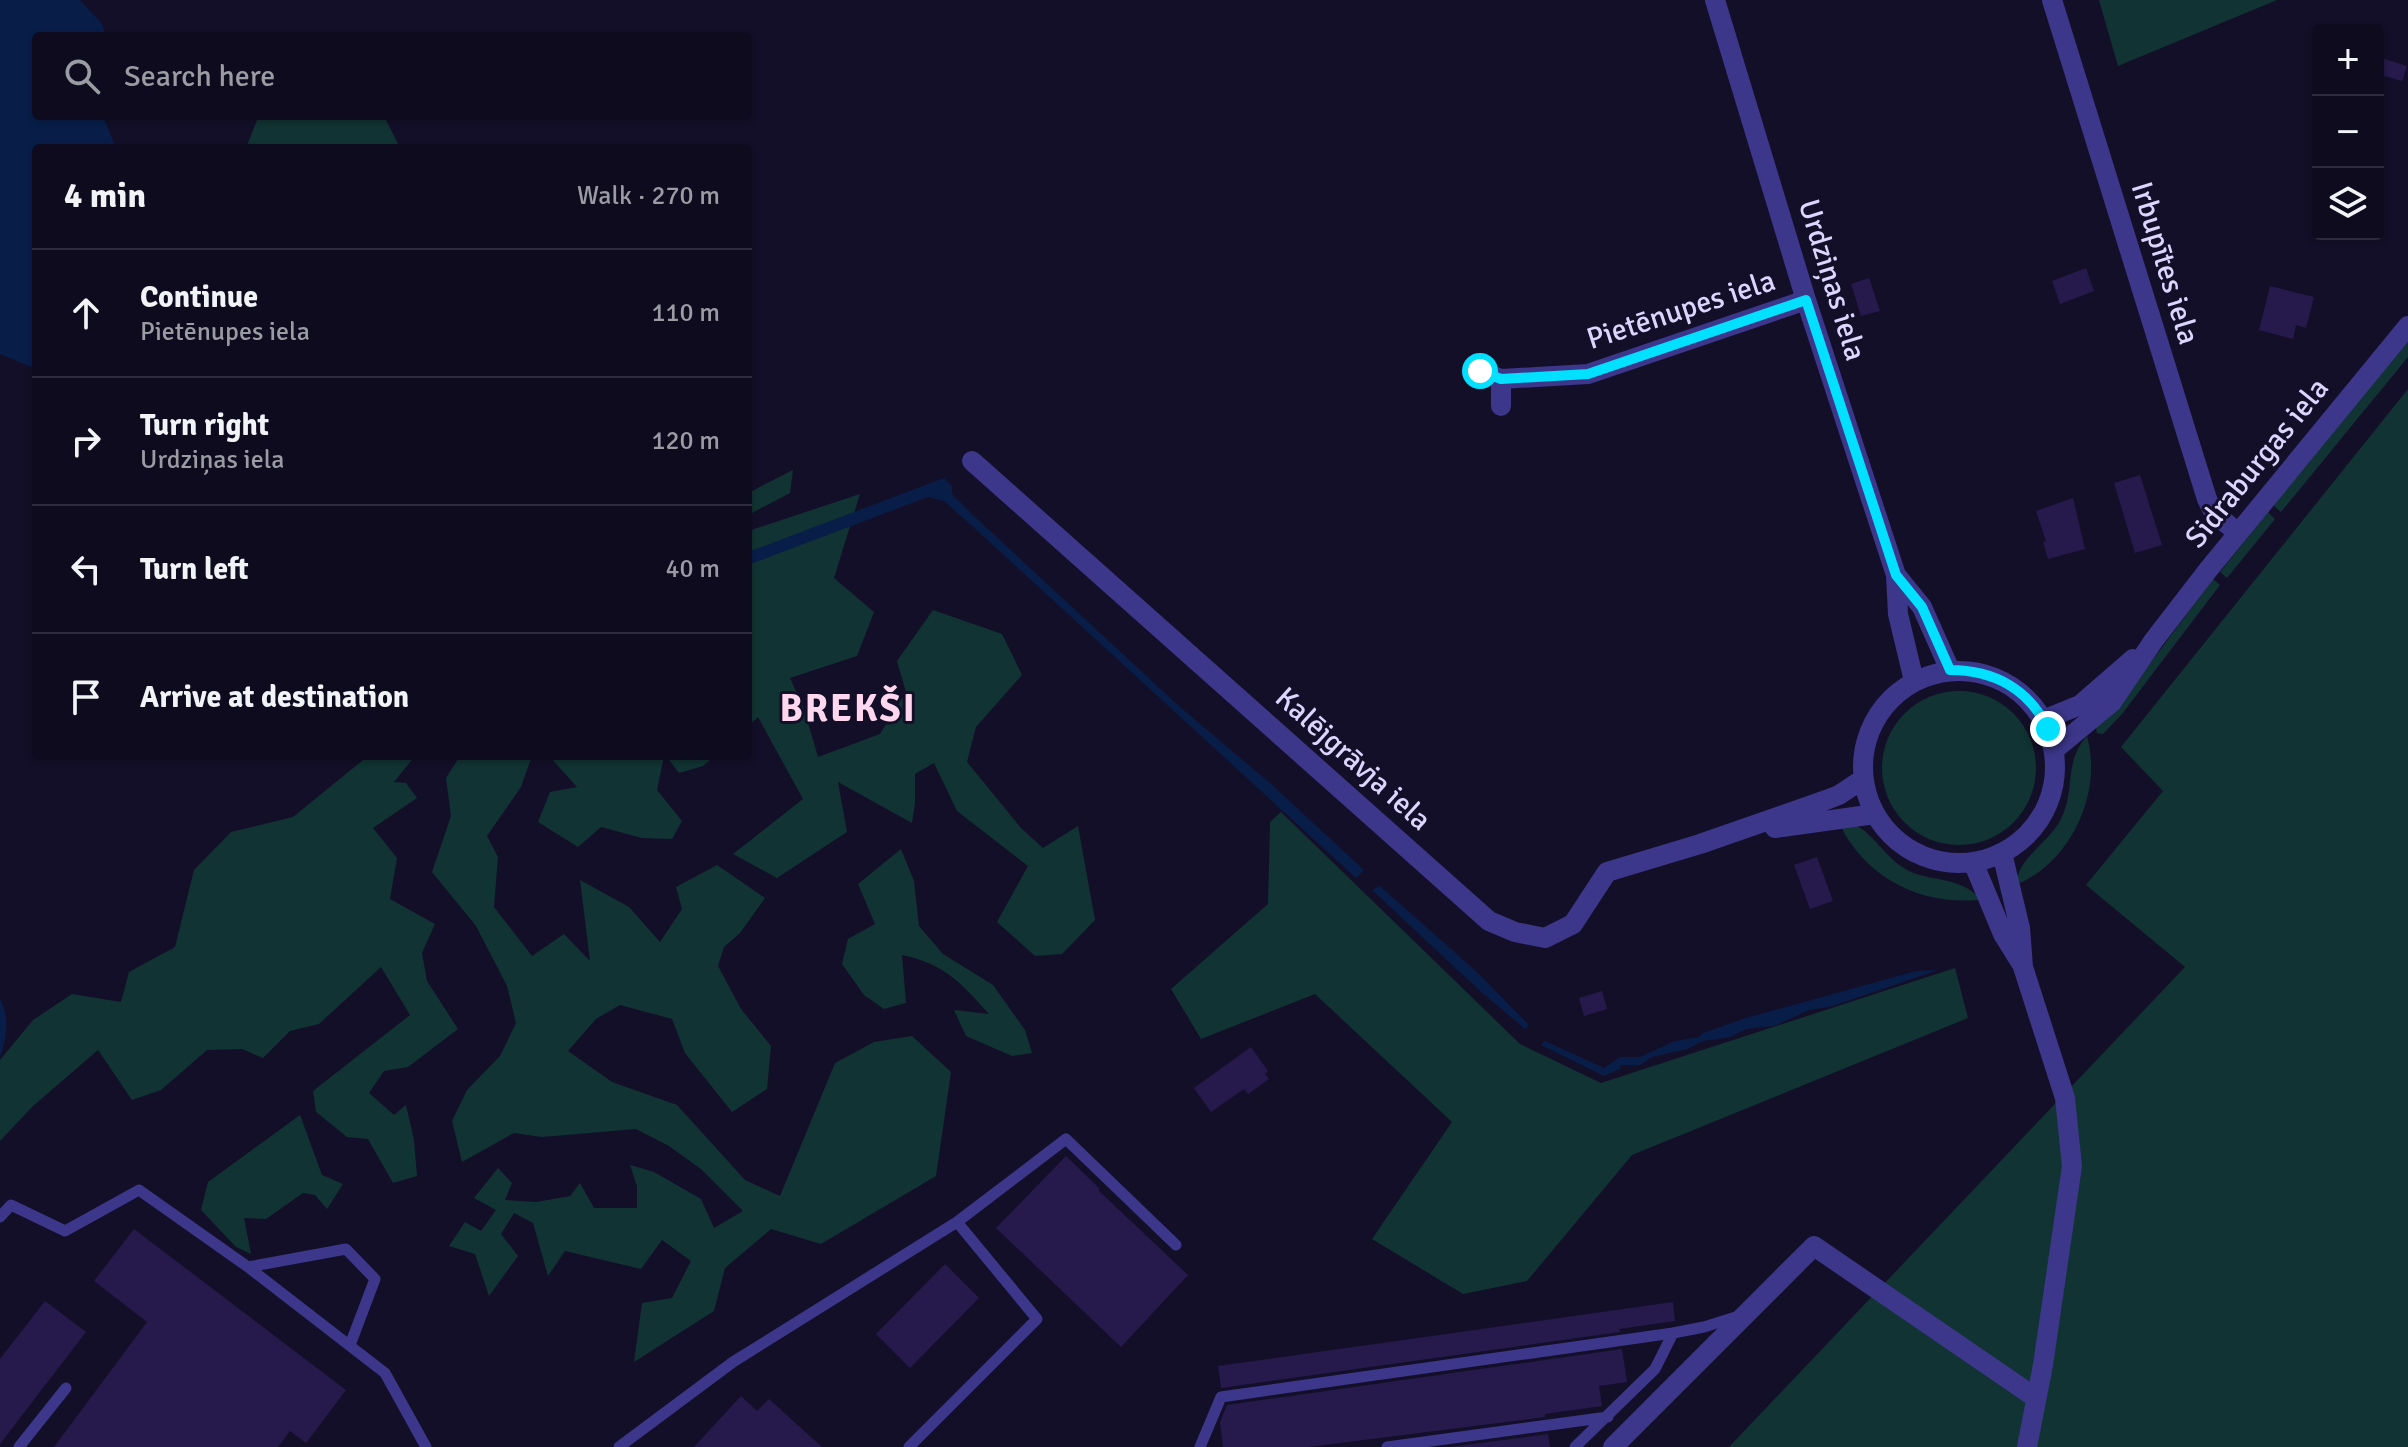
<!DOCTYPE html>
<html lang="en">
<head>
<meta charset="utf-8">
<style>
	body { margin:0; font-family:Signika,sans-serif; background:#181428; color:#f1f3f6 }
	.controls { position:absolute; right:24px; top:24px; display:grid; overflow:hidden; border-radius:8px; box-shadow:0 2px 6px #0004 }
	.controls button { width:72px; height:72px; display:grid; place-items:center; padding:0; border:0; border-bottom:2px solid #2f2b3d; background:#0f0b1f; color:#f1f3f6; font:40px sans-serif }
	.stop { position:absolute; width:24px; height:24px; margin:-18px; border:6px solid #02e0ff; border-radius:50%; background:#fff }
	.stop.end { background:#02e0ff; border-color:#fff; box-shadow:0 2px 8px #0008 }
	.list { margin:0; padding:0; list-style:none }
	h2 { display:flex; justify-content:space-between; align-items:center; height:104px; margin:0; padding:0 32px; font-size:34px }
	h2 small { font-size:26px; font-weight:400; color:#9b9ba4 }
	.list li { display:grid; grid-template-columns:52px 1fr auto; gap:24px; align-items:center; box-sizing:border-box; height:128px; padding:0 32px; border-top:2px solid #2f2b3d }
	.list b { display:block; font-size:30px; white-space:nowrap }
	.list p { margin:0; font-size:26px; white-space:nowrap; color:#9b9ba4 }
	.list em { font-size:26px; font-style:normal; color:#9b9ba4 }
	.icon { flex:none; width:44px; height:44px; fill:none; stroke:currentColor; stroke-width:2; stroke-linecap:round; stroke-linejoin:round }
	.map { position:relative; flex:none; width:2408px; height:1447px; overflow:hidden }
	.search { position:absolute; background:#0f0b1f; box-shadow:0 2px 6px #0004; left:32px; top:32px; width:720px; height:88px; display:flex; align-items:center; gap:20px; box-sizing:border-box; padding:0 28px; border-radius:8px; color:#9b9ba4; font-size:30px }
	.panel { position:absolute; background:#0f0b1f; box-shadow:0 2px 6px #0004; left:32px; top:144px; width:720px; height:616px; border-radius:8px }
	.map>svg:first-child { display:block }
	.green { fill:#133 }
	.water { fill:#081e49 }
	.building { fill:#251a4b }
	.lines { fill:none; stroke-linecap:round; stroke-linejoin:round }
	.service { stroke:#3c378a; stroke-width:11 }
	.minor { stroke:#3c378a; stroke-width:20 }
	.route { stroke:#02e0ff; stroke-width:10 }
	.labels { text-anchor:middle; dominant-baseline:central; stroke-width:6; stroke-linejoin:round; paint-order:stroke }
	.street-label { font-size:30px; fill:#dcd6ff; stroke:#140f29 }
	.district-label { font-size:38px; font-weight:bold; letter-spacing:2px; fill:#ffd8f0; stroke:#140f29 }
</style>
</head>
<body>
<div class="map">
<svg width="2408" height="1447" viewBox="0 0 2408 1447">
	<rect width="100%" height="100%" fill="#140f29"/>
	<path class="green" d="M2099 0H2277L2118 66Z
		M275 116H384L400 148H246L257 120Z
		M2408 340V357L2281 512 2273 505Z
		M2408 389V1447H1729L2185 967 2086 885 2163 791 2121 747Z
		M793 470 790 493 748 515V493Z
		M860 494 834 578 874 612 857 656 790 678 804 709 818 757 880 734 906 692 897 661 933 610 1002 634 1022 675 976 727 967 762 1021 828 1043 848 1078 826 1095 920 1062 954 1035 956 997 922 1028 866 957 811 934 763 915 774V803L912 823 838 782 847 832 777 878 733 854 803 799 758 717 748 726V531Z
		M2268 512 2275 519 2227 578 2220 572Z
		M2213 579 2220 585 2122 714 2103 734 2097 733 2096 727 2116 709Z
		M1882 768a77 77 0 1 1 154 0a77 77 0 1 1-154 0Z
		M2087 736C2103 793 2071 862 2016 885 2018 857 2048 844 2061 819 2076 789 2063 763 2087 736Z
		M368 756H415L394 782 406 783 417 798 373 828 397 858 390 899 435 924 422 953 427 981 458 1029 408 1067 384 1071 369 1093 394 1115 406 1105 414 1140 417 1176 393 1183 368 1139 347 1137 316 1112 313 1091 410 1015 381 967 319 1024 290 1031 263 1058 242 1049 207 1050 161 1090 132 1100 98 1050 33 1106 0 1141V1060L33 1020 72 994 121 1002 129 972 175 947 194 870 231 832 293 817Z
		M460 756H532L521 787 487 836 498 857 494 907 532 956 564 934 590 961 580 880 629 907 660 942 682 909 676 887 717 865 765 898 740 933 724 947 718 966 741 1009 771 1046 767 1089 732 1112 685 1053 672 1019 620 1005 596 1019 568 1051 612 1082 677 1105 745 1180 780 1196 835 1063 874 1042 912 1036 951 1072 936 1176 821 1244 771 1229 725 1268 714 1311 634 1362 642 1303 672 1298 691 1261 662 1240 641 1269 565 1251 548 1276 533 1223 514 1213 501 1234 518 1256 489 1296 475 1254 449 1246 465 1222 481 1231 496 1210 474 1198 498 1168 512 1183 505 1200 536 1202 570 1196 580 1183 594 1208H637V1186L630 1165 654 1172 701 1199 714 1228 743 1211 701 1169 669 1146 636 1129 542 1137 514 1133 462 1162 452 1121 467 1090 500 1056 516 1023 507 986 476 926 432 872 451 816 446 778Z
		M549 756H664L657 790 682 821 672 839 642 838 601 827 578 847 538 822 550 792 577 787Z
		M666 756H715L703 766 679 773Z
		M1281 812 1520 1044 1601 1083 1955 968 1968 1018 1632 1155 1527 1281 1463 1294 1372 1239 1452 1122 1315 994 1201 1039 1171 989 1268 904 1270 822Z
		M1851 823C1874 832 1885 859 1909 871 1933 882 1961 877 1979 898L1978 900C1920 905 1866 878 1840 825Z
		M901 849 914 881 919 926 943 954 993 985 1025 1030 1032 1053 1012 1056 966 1036 954 1010 989 1014C961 983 945 964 902 955L906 1003 884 1009 864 995 842 964 848 939 875 924 858 884Z
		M300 1115 322 1175 343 1184 327 1209 315 1195 303 1193 266 1219 244 1218 251 1254 236 1247 201 1210 208 1182Z"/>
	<path class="water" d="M0 0H80L102 24 106 36H36V116H103L116 148H36V369L0 354Z
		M944 478 952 486V494L975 517 1180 707 1270 783 1364 870 1356 878 971 525 944 501 928 497 748 565V552Z
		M1380 886 1478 973 1529 1025 1525 1029 1478 989 1372 890Z
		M1938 970 1833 1006 1809 1010 1774 1026 1746 1029 1730 1037 1703 1041 1687 1049 1652 1057 1640 1065H1620V1069L1604 1076 1541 1045 1545 1041 1604 1068 1620 1057H1640L1675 1041 1699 1037 1703 1033 1746 1018 1916 971Z
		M0 999C10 1018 7 1037 0 1057Z"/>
	<path class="building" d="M2378 57 2407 66 2402 81 2378 74Z
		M2086 268 2094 291 2060 304 2052 281Z
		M1869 278 1880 311 1861 316 1851 284Z
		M2270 286 2314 297 2306 328 2296 325 2293 339 2259 330Z
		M2140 475 2162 545 2135 553 2114 483Z
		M2073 498 2085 549 2048 559 2043 542 2046 541 2036 511Z
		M1817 857 1833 901 1810 909 1794 865Z
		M1602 991 1607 1009 1584 1016 1579 998Z
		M1251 1047 1268 1071 1265 1074 1269 1079 1248 1094 1244 1089 1211 1112 1194 1088Z
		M1066 1156 1100 1189 1098 1190 1188 1275 1121 1347 996 1228Z
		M134 1229 346 1390 306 1443 290 1431 278 1447H54L147 1322 94 1281Z
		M945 1264 979 1298 910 1368 876 1334Z
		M45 1301 86 1332 0 1444V1359Z
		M1673 1302 1675 1321 1619 1329 1620 1332 1221 1388 1218 1366Z
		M1622 1349 1627 1382 1599 1386 1602 1406 1545 1414V1417L1308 1447H1223L1220 1422 1227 1405Z
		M741 1396 757 1411 769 1399 822 1447H694Z
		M1548 1434 1550 1447H1450Z"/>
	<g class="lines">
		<path class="service" d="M0 1217 11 1205 65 1231 139 1190 248 1267 385 1373 426 1447
			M248 1267 346 1249 375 1279 350 1345
			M1673 1333 1704 1327 1739 1316
			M19 1447 66 1388
			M619 1447 733 1362 957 1222
			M909 1447 1037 1319 957 1222 1066 1139 1176 1245
			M1200 1447 1221 1397 1673 1333 1655 1369 1575 1447
			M1387 1447 1608 1417"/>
		<path class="minor" d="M1715 0 1806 300 1896 575 1898 614 1914 681
			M2052 0 2207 499 2214 513 2238 533
			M1480 371 1501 379 1588 374 1806 300
			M1501 379V406
			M972 461 1489 921 1515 932 1545 938 1573 924 1607 872 1700 844 1826 800 1839 795 1863 779
			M1896 575 1922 607 1950 670
			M1863 767a96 96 0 1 1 192 0a96 96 0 1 1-192 0Z
			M2043 720 2080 705 2133 659
			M2054 750 2112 702 2154 640 2208 570 2408 326
			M1775 828 1875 814
			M2002 853 2020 928 2023 967 2065 1098 2072 1166 2043 1365 2027 1447
			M1973 862 2003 934 2021 963
			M1613 1447 1814 1246 2036 1398"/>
	</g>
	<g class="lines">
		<path class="route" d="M1480 371 1501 379 1588 374 1806 300 1896 575 1922 607 1950 670C1994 670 2029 689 2048 729"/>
	</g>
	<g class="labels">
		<g class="street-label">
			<text transform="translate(2165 263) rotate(73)">Irbupītes iela</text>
			<text transform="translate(1832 280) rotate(73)">Urdziņas iela</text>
			<text transform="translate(1681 310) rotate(-18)">Pietēnupes iela</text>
			<text transform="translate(2257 463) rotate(-51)">Sidraburgas iela</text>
			<text transform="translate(1353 759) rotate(42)">Kalējgrāvja iela</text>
		</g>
		<g class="district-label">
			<text x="848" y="708">BREKŠI</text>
		</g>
	</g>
</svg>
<div class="controls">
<button>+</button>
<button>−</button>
<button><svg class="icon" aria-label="layers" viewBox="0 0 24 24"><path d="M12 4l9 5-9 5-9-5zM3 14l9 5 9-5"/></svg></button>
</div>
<div class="stop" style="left:1480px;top:371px"></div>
<div class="stop end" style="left:2048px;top:729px"></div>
<div class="search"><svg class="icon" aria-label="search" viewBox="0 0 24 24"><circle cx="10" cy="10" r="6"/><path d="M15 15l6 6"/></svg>Search here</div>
<section class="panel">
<h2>4 min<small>Walk · 270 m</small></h2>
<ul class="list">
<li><svg class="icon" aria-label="ahead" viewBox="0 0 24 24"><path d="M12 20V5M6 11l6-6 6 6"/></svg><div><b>Continue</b><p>Pietēnupes iela</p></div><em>110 m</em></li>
<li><svg class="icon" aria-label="right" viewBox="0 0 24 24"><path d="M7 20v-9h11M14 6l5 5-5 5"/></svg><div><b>Turn right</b><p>Urdziņas iela</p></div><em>120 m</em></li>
<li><svg class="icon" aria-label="left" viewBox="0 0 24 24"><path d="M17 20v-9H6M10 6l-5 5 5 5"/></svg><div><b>Turn left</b></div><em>40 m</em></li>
<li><svg class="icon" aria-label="arrive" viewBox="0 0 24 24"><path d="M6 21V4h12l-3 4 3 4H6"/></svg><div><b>Arrive at destination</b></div></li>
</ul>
</section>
</div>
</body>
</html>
